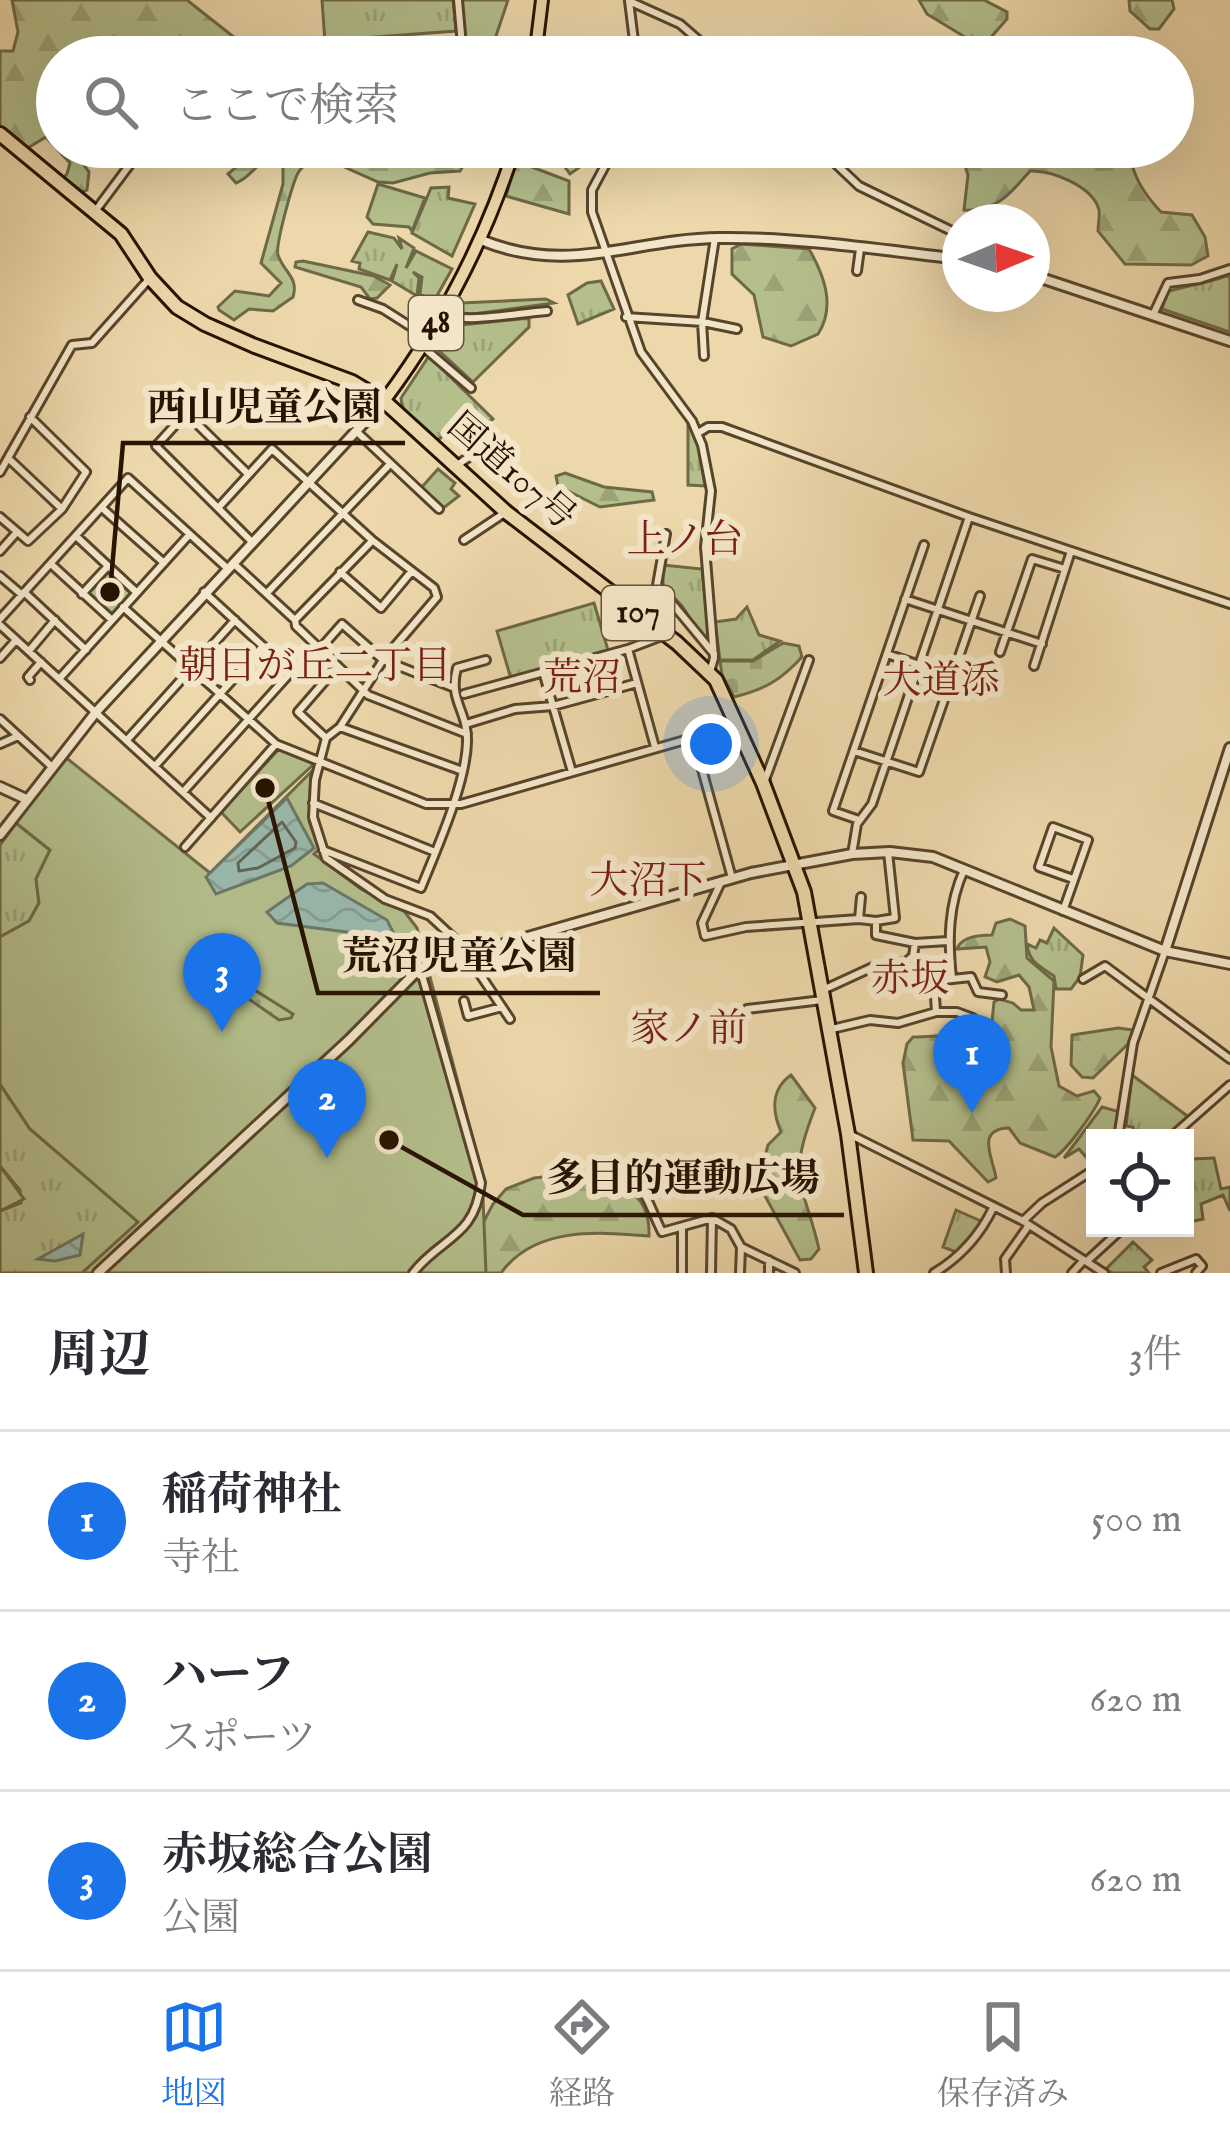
<!DOCTYPE html>
<html lang="ja">
<head>
<meta charset="utf-8">
<style>
	body { margin:0; font-family:"IM FELL English","Noto Serif JP",serif; background:#f2f2f3; color:#2b2b33 }
	.controls { position:absolute; right:36px; bottom:36px; display:grid; overflow:hidden; border-radius:0px; box-shadow:0 12px 48px #0002 }
	.controls button { width:108px; height:108px; display:grid; place-items:center; padding:0; border:0; border-bottom:3px solid #e1e1e2; background:#fff; color:#2b2b33; font:60px sans-serif }
	.compass { position:absolute; left:942px; top:204px; width:108px; height:108px; border-radius:50%; background:#fff; box-shadow:0 12px 48px #0002; rotate:88deg }
	.you { position:absolute; left:711px; top:744px; width:42px; height:42px; margin:-30px; border:9px solid #fff; border-radius:50%; background:#1a73e8; box-shadow:0 0 0 18px #1a73e833 }
	.badge { display:grid; place-items:center; width:78px; height:78px; border-radius:50%; background:#1a73e8; color:#fff; font-size:39px; font-weight:700 }
	.pin { position:absolute; translate:-50% -99px; filter:drop-shadow(0 3px 6px #0008) }
	.pin::after { content:''; position:absolute; top:63px; width:42px; height:36px; background:inherit; clip-path:polygon(0 0,100% 0,50% 100%) }
	.list { margin:0; padding:0; list-style:none }
	h2 { display:flex; justify-content:space-between; align-items:center; height:156px; margin:0; padding:0 48px; font-size:51px }
	h2 small { font-size:39px; font-weight:400; color:#7c7c81 }
	.list li { display:grid; grid-template-columns:78px 1fr auto; gap:36px; align-items:center; box-sizing:border-box; height:180px; padding:0 48px; border-top:3px solid #e1e1e2 }
	.list b { display:block; font-size:45px; white-space:nowrap }
	.list p { margin:0; font-size:39px; white-space:nowrap; color:#7c7c81 }
	.list em { font-size:39px; font-style:normal; color:#7c7c81 }
	.icon { flex:none; width:66px; height:66px; fill:none; stroke:currentColor; stroke-width:2; stroke-linecap:round; stroke-linejoin:round }
	.map { position:relative; flex:none; width:1230px; height:1273px; overflow:hidden }
	.search { position:absolute; background:#fff; box-shadow:0 12px 48px #0002; left:36px; right:36px; top:36px; height:132px; display:flex; align-items:center; gap:30px; box-sizing:border-box; padding:0 42px; border-radius:66px; color:#7c7c81; font-size:45px }
	.sheet { height:696px; background:#fff }
	nav { display:flex; justify-content:space-around; align-items:center; box-sizing:border-box; height:168px; border-top:3px solid #e1e1e2; background:#fff; font-size:33px; color:#7c7c81 }
	nav a { display:grid; justify-items:center; gap:6px }
	nav .on { color:#1a73e8 }
	.map>svg:first-child { display:block }
	.grass { fill:url(#grass-tufts); stroke:#6e6946; stroke-width:3 }
	.forest { fill:url(#forest-firs); stroke:#6e6946; stroke-width:3 }
	.cemetery { fill:url(#cemetery-stones); stroke:#6e6946; stroke-width:3 }
	.park { fill:#b4bf8c; stroke:#6e6946; stroke-width:3 }
	.garden { fill:url(#garden-dots); stroke:#6e6946; stroke-width:3 }
	.water { fill:url(#water-waves); stroke:#6c7768; stroke-width:3 }
	.lines { fill:none; stroke-linecap:round; stroke-linejoin:round }
	.shore { stroke:#606657; stroke-width:3 }
	.minor-casing { stroke:#58442b; stroke-width:12 }
	.tertiary-casing { stroke:#58442b; stroke-width:14 }
	.primary-casing { stroke:#271300; stroke-width:16 }
	.trunk-casing { stroke:#271300; stroke-width:18 }
	.minor { stroke:#f3e6c8; stroke-width:6 }
	.tertiary { stroke:#f3e6c8; stroke-width:8 }
	.primary { stroke:#edd8ab; stroke-width:10 }
	.trunk { stroke:#edd8ab; stroke-width:12 }
	.labels { text-anchor:middle; dominant-baseline:central; stroke-width:12; stroke-linejoin:round; paint-order:stroke }
	.shield { fill:#f3e6c8; stroke:#64523c; stroke-width:3 }
	.shield-label { font-size:33px; font-weight:bold; fill:#271300 }
	.street-label { font-size:36px; fill:#271300; stroke:#f3e6c8 }
	.neighbourhood-label { font-size:39px; fill:#7a1f14; stroke:#f3e6c8 }
	.leader { fill:none; stroke:#271300; stroke-width:4.5 }
	.callout-dot { fill:#271300; stroke:#f3e6c8; stroke-width:4.5 }
	.callout-label { font-size:39px; text-anchor:middle; font-weight:bold; fill:#271300; stroke:#f3e6c8; stroke-width:12; stroke-linejoin:round; paint-order:stroke }
</style>
</head>
<body>
<div class="map">
<svg width="1230" height="1273" viewBox="0 0 1230 1273">
	<defs>
		<pattern id="grass-tufts" width="24" height="20" patternUnits="userSpaceOnUse" patternTransform="scale(3)"><rect width="24" height="20" fill="#b4bf8c"/><path d="M3 7l-1-3M5 7V3M7 7l1-3M15 17l-1-3M17 17v-4M19 17l1-3" fill="none" stroke="#9ba377"/></pattern>
		<pattern id="forest-firs" width="22" height="20" patternUnits="userSpaceOnUse" patternTransform="scale(3)"><rect width="22" height="20" fill="#b4bf8c"/><path d="M5 1l3.5 6h-7zM16 11l3.5 6h-7z" fill="#9ba377"/></pattern>
		<pattern id="cemetery-stones" width="16" height="16" patternUnits="userSpaceOnUse" patternTransform="scale(3)"><rect width="16" height="16" fill="#b4bf8c"/><path d="M2 7V4a2 2 0 0 1 4 0v3zM10 15v-3a2 2 0 0 1 4 0v3z" fill="#9ba377"/></pattern>
		<pattern id="garden-dots" width="8" height="8" patternUnits="userSpaceOnUse" patternTransform="scale(3)"><rect width="8" height="8" fill="#b4bf8c"/><path d="M2 2h.1M6 6h.1" fill="none" stroke="#9ba377" stroke-width="1.8" stroke-linecap="round"/></pattern>
		<pattern id="water-waves" width="16" height="10" patternUnits="userSpaceOnUse" patternTransform="scale(3)"><rect width="16" height="10" fill="#9ab9ae"/><path d="M0 5q4-4 8 0t8 0" fill="none" stroke="#859e94"/></pattern>
	</defs>
	<rect width="100%" height="100%" fill="#edd8ab"/>
	<filter id="stains"><feTurbulence type="fractalNoise" baseFrequency=".00167" numOctaves="4"/><feColorMatrix values="0 0 0 0 .2 0 0 0 0 .09 0 0 0 0 .02 0 0 0 .5 -.17"/></filter>
	<radialGradient id="worn" r=".72"><stop offset=".6" stop-color="#630" stop-opacity="0"/><stop offset="1" stop-color="#630" stop-opacity=".3"/></radialGradient>
	<path class="grass" d="M322 0H453L456 31 349 39 351 57H326Z
		M462 0H508L489 57H467Z
		M550 147H608L570 174Z
		M449 187 448 198 475 204 452 256 412 233 431 188Z
		M368 232 394 238 402 249 399 238 414 248 406 268 416 251 452 269 434 301 420 294 422 277 413 272 419 278 417 296 392 281 397 264 390 280 359 269 360 263 352 261Z
		M1230 275V332L1162 309 1167 292C1187 285 1210 283 1230 275Z
		M601 281 614 309 578 324 568 295 587 283Z
		M546 299 554 303 466 315 455 313 461 303Z
		M529 318V327L473 382 434 346 449 321 461 325Z
		M429 356 493 419 477 432 461 420 437 441 403 413 401 398Z
		M688 422 699 448 705 486 688 485Z
		M663 565 702 569 710 648 682 606 663 586Z
		M594 603 608 650 511 679 497 631Z
		M747 607 759 635 780 641 753 660H720L715 622 736 619Z
		M16 823 50 850 36 879 39 903 29 921 0 937V845Z
		M1054 928 1083 955 1080 977 1071 989H1056L1054 976C1040 966 1029 963 1027 944L1036 948 1040 940 1047 943Z
		M1132 1075 1190 1118C1171 1136 1161 1138 1136 1138L1133 1127 1126 1126Z
		M0 1084 30 1129 130 1213 215 1155 82 1273H0V1211L21 1203 20 1190 0 1166Z
		M1102 1107 1120 1112 1116 1138H1095L1093 1165 1079 1149 1064 1158Z
		M1188 1144 1192 1177V1159L1214 1158 1221 1189 1230 1187V1211L1223 1195 1201 1204 1203 1219 1185 1223V1188H1190L1185 1186Z
		M956 1210 983 1222 956 1252 943 1247Z
		M1133 1242 1152 1260 1144 1267 1149 1273H1112L1106 1269Z"/>
	<path class="forest" d="M12 0H187L240 42 239 56 57 57 50 115 57 129V147H71L89 172 87 190 80 193 61 180 67 174 70 163 46 137 26 149 0 127V51H13L18 32Z
		M919 0H984L1007 12V19L985 44 978 45 927 14Z
		M1129 0H1172L1174 9 1159 29H1150L1130 11Z
		M413 147 430 155 459 147 463 166 460 171 430 173 393 183 378 182 322 157C312 160 304 163 298 173 293 182 275 245 278 255 284 273 299 277 293 297L273 311 249 309 234 320 219 310 218 307 235 291 269 296 281 283 261 263 283 184V161L278 157C257 158 254 176 236 183L228 174 260 147Z
		M959 147H1128C1132 174 1142 192 1161 212L1192 215 1205 237 1208 256 1191 265 1125 264 1098 231C1098 224 1100 217 1099 210 1093 186 1051 170 1030 171 1010 194 996 212 964 210L968 175Z
		M516 161 569 181V214L506 196Z
		M741 244 809 249C824 275 836 306 818 334L791 346 763 337 754 295 732 274V249Z
		M303 261 374 276 390 285 377 298 370 299 361 287 295 267 296 262Z
		M565 473 604 487 652 492 654 500 600 507 558 486 556 476Z
		M1010 919 1025 926 1027 958 1054 981 1051 1047 1059 1086 1077 1096 1094 1091 1100 1098C1095 1111 1067 1150 1055 1157L1020 1143 1009 1128C975 1129 993 1158 996 1178L988 1182 949 1141 913 1140 903 1063 907 1044 913 1037C932 1037 974 1032 985 1037L980 1053 983 1059 989 1052 994 1002 999 999 1013 1003 1021 1010H1034L1029 987 1019 975 997 982 985 977 990 962 986 947 957 949C961 937 980 935 992 935L996 923Z
		M1118 1028 1133 1030 1129 1043 1093 1078 1082 1077 1071 1065 1072 1035Z
		M791 1075 815 1108C786 1182 803 1180 819 1249L811 1259 800 1260 758 1183 768 1145 781 1132C772 1111 771 1089 791 1075Z
		M562 1175C604 1181 651 1180 649 1236 598 1232 535 1226 501 1273H415L475 1238 493 1204 506 1189 534 1178Z"/>
	<path class="cemetery" d="M783 643 799 646 802 657C780 681 765 689 734 697L722 675 720 661H753Z"/>
	<path class="park" d="M378 184 425 198 412 231 409 227 373 224 367 217Z
		M438 469 455 483 451 489 459 496 442 509 421 488Z
		M110 569 133 590 113 615 87 594Z
		M279 749 314 764 240 832 221 812Z
		M64 756 210 873 311 772 309 821 319 849 314 854 361 889 404 911 417 928 482 1173 486 1273H82L138 1222 30 1129 0 1084V937L29 921 39 903 36 879 50 850 16 823Z
		M0 1166 24 1199 0 1211Z"/>
	<path class="garden" d="M245 984 293 1014 291 1018 279 1020 246 997Z"/>
	<path class="water" d="M287 798 314 848 291 866 216 894 206 877Z
		M323 883 387 920 398 942 395 954 381 958 354 933 277 923 267 912 307 884Z
		M83 1234 80 1255 55 1261 38 1259Z"/>
	<g class="lines">
		<path class="shore" d="M282 822 296 842 295 848 258 868 239 871 238 863Z"/>
		<g class="minor-casing">
			<path id="minor" d="M458 0 463 57
				M629 1 680 24 718 57
				M629 1 636 57
				M249 57 267 51
				M492 147 494 156 511 160
				M615 147 592 190V212L641 352 692 421 702 445 711 491 705 547 714 658 710 672
				M818 147 859 186 960 235
				M96 210 143 147
				M857 271 860 249
				M358 300 383 309 427 337
				M441 314C468 324 516 313 547 311
				M1153 315 1168 283 1200 279 1230 269
				M626 317 703 322 737 329
				M422 346 471 388
				M704 356 702 322 715 238
				M356 431 439 509
				M698 433 708 427H722L969 517 1230 604
				M8 458 62 509
				M456 466 490 442
				M0 472 72 345 92 343 150 278
				M247 473 186 413 156 446 252 542
				M219 507 272 449 372 540 434 588 437 597 383 660 340 727 326 738 315 780 313 817 326 858 385 899 430 916 459 943 510 1019
				M102 508 164 563
				M0 517 28 541 62 509 86 472 30 417
				M666 534 657 585 714 654
				M76 536 135 591
				M464 540 503 514
				M0 551 17 532
				M233 563 295 620 296 626 368 695 467 734
				M51 564 112 620
				M340 572 381 608 411 572
				M0 576 21 594
				M24 592 86 650
				M267 593 390 464
				M82 594 108 566
				M905 599 1042 644
				M123 607 276 744 426 804H461L734 726
				M0 619 128 478 227 568
				M295 620 372 541
				M0 625 211 818
				M320 649 342 624 383 660 452 687
				M628 649 662 636
				M29 651 55 620
				M1000 652 1032 559 1065 569
				M887 654 952 676
				M0 658 16 640
				M1034 666 1071 551
				M544 675 572 772
				M59 679 189 535
				M30 680 28 677 41 662
				M464 694 628 649 655 747
				M0 719 51 766
				M466 724 515 709 553 706 637 683
				M340 727 460 770
				M693 737 732 878
				M326 738 298 712 337 667
				M127 740 235 620
				M0 744 18 736
				M854 751 919 772 980 596
				M155 766 263 646
				M765 780 809 660
				M184 791 291 672 204 592
				M313 803 435 852
				M859 820 833 811 924 545
				M185 847 276 744
				M323 850 421 888C437 848 466 784 467 742 468 710 448 701 457 668L486 660
				M852 854 857 824 872 804 969 517
				M721 882 702 923 705 936 746 927 859 919 876 921V935L915 943 948 941
				M1063 911 1088 840 1053 827 1039 867 1073 879
				M859 919 861 897
				M876 921 895 918 888 852
				M952 978C948 941 948 905 964 870
				M1083 979 1105 966 1230 1059
				M825 989 875 966 906 962 913 956 915 943
				M464 1001 468 1016 502 1007
				M936 1012 934 981 971 977 978 992 1002 995
				M832 1029 870 1020 898 1023 936 1012H957L973 1018
				M739 1030 747 1009 822 1000
				M851 1135 1023 1221 1104 1273
				M1118 1138 1133 1043 1165 951
				M1170 1138 1230 1085
				M593 1170 597 1176C648 1180 641 1189 662 1232L712 1218 731 1229 741 1247 795 1273
				M1023 1221 1042 1203 1095 1169
				M1087 1261 1123 1228
				M413 1273C441 1237 475 1238 481 1183L420 968
				M682 1273V1229
				M711 1273 712 1218
				M740 1273 741 1247
				M769 1273V1260
				M934 1273C959 1258 980 1235 993 1208
				M1006 1273 1005 1259 1029 1225
				M1072 1273 1084 1260
				M1161 1273 1196 1259 1202 1266 1196 1273"/>
		</g>
		<g class="tertiary-casing">
			<path id="tertiary" d="M481 240C569 276 631 239 719 238 799 237 881 250 960 259
				M1032 275 1230 341
				M0 787 26 799
				M0 835 96 712 383 402
				M1165 951 1230 748
				M98 1273 349 1040 420 968 751 873 852 854 890 852 933 857 1165 951 1230 964"/>
		</g>
		<g class="primary-casing">
			<path id="primary" d="M535 57 542 0
				M384 401C442 324 486 238 515 147"/>
		</g>
		<g class="trunk-casing">
			<path id="trunk" d="M0 134 121 234 150 278 177 307 205 324 255 346 352 382 384 401 506 512 677 643 716 680 763 783 804 892 848 1134 866 1273"/>
		</g>
		<use href="#minor" class="minor"/>
		<use href="#tertiary" class="tertiary"/>
		<use href="#primary" class="primary"/>
		<use href="#trunk" class="trunk"/>
	</g>
	<g class="labels">
		<g class="shield">
			<rect x="409" y="296" width="54" height="54" rx="9"/>
			<rect x="602" y="586" width="72" height="54" rx="9"/>
		</g>
		<g class="shield-label">
			<text x="436" y="323">48</text>
			<text x="638" y="613">107</text>
		</g>
		<g class="street-label">
			<text transform="translate(511 472) rotate(41)">国道107号</text>
		</g>
		<g class="neighbourhood-label">
			<text x="685" y="541">上ノ台</text>
			<text x="315" y="667">朝日が丘二丁目</text>
			<text x="582" y="679">荒沼</text>
			<text x="941" y="682">大道添</text>
			<text x="648" y="882">大沼下</text>
			<text x="910" y="980">赤坂</text>
			<text x="689" y="1030">家ノ前</text>
		</g>
	</g>
	<path class="leader" d="M110 592L123 443H405M265 788L318 993H600M389 1140L523 1215H844"/>
	<g class="callout-dot">
		<circle cx="110" cy="592" r="12"/>
		<circle cx="265" cy="788" r="12"/>
		<circle cx="389" cy="1140" r="12"/>
	</g>
	<g class="callout-label">
		<text x="264" y="420">西山児童公園</text>
		<text x="459" y="969">荒沼児童公園</text>
		<text x="683" y="1191">多目的運動広場</text>
	</g>
	<rect width="100%" height="100%" filter="url(#stains)"/>
	<rect width="100%" height="100%" fill="url(#worn)"/>
</svg>
<div class="controls">
<button><svg class="icon" aria-label="locate" viewBox="0 0 24 24"><circle cx="12" cy="12" r="6"/><path d="M12 2v4M12 18v4M2 12h4M18 12h4"/></svg></button>
</div>
<svg class="compass" viewBox="-18 -18 36 36"><path d="M0-13l5 13h-10z" fill="#e53935"/><path d="M0 13l5-13h-10z" fill="#7c7c81"/></svg>
<div class="you"></div>
<div class="pin badge" style="left:972px;top:1113px">1</div>
<div class="pin badge" style="left:327px;top:1158px">2</div>
<div class="pin badge" style="left:222px;top:1032px">3</div>
<div class="search"><svg class="icon" aria-label="search" viewBox="0 0 24 24"><circle cx="10" cy="10" r="6"/><path d="M15 15l6 6"/></svg>ここで検索</div>
</div>
<section class="sheet">
<h2>周辺<small>3件</small></h2>
<ul class="list">
<li><span class="badge">1</span><div><b>稲荷神社</b><p>寺社</p></div><em>500 m</em></li>
<li><span class="badge">2</span><div><b>ハーフ</b><p>スポーツ</p></div><em>620 m</em></li>
<li><span class="badge">3</span><div><b>赤坂総合公園</b><p>公園</p></div><em>620 m</em></li>
</ul>
</section>
<nav>
<a class="on"><svg class="icon" aria-label="map" viewBox="0 0 24 24"><path d="M3 6l6-2 6 2 6-2v14l-6 2-6-2-6 2zM9 4v14M15 6v14"/></svg>地図</a>
<a><svg class="icon" aria-label="directions" viewBox="0 0 24 24"><path d="M12 3l9 9-9 9-9-9zM9 14v-3h6M13 9l2 2-2 2"/></svg>経路</a>
<a><svg class="icon" aria-label="saved" viewBox="0 0 24 24"><path d="M7 4h10v16l-5-4-5 4z"/></svg>保存済み</a>
</nav>
</body>
</html>
